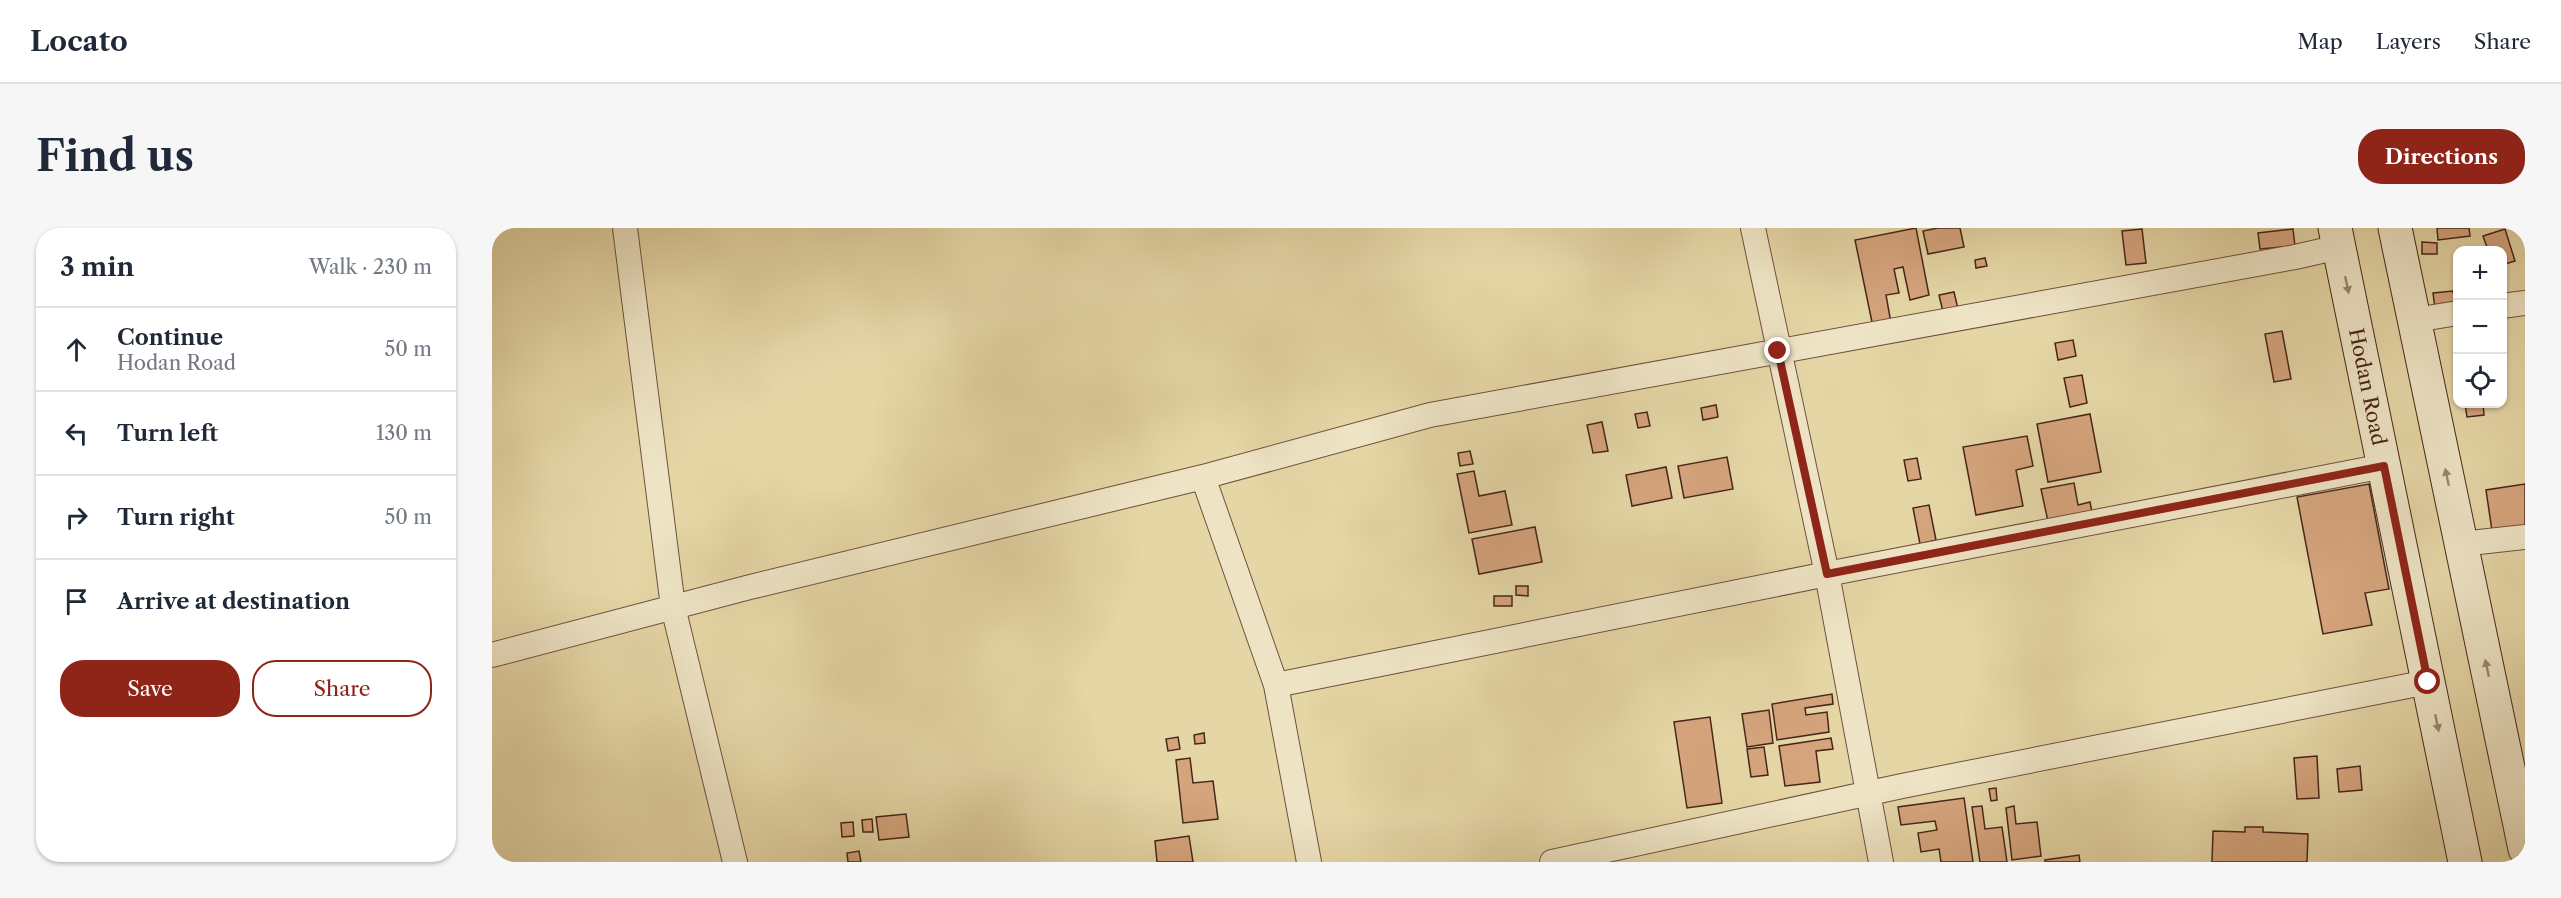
<!DOCTYPE html>
<html lang="en">
<head>
<meta charset="utf-8">
<style>
	body { margin:0; font-family:"Libre Caslon Text",serif; background:#f6f6f7; color:#1f2937 }
	.controls { position:absolute; right:18px; top:18px; display:grid; overflow:hidden; border-radius:12px; box-shadow:0 2px 4px #0004 }
	.controls button { width:54px; height:54px; display:grid; place-items:center; padding:0; border:0; border-bottom:2px solid #e0e1e3; background:#fff; color:#1f2937; font:30px sans-serif }
	.stop { position:absolute; width:18px; height:18px; margin:-14px; border:4px solid #8f2418; border-radius:50%; background:#fff }
	.stop.end { background:#8f2418; border-color:#fff; box-shadow:0 2px 6px #0008 }
	.list { margin:0; padding:0; list-style:none }
	h2 { display:flex; justify-content:space-between; align-items:center; height:78px; margin:0; padding:0 24px; font-size:26px }
	h2 small { font-size:20px; font-weight:400; color:#747a83 }
	.list li { display:grid; grid-template-columns:39px 1fr auto; gap:18px; align-items:center; box-sizing:border-box; height:84px; padding:0 24px; border-top:2px solid #e0e1e3 }
	.list b { display:block; font-size:22px; white-space:nowrap }
	.list p { margin:0; font-size:20px; white-space:nowrap; color:#747a83 }
	.list em { font-size:20px; font-style:normal; color:#747a83 }
	.actions { display:flex; gap:12px; padding:18px 24px }
	.actions a { flex:1; padding:14px 0; border:2px solid #8f2418; border-radius:24px; text-align:center; font-size:21px; color:#8f2418 }
	.actions .main { background:#8f2418; color:#fff }
	.icon { flex:none; width:33px; height:33px; fill:none; stroke:currentColor; stroke-width:2; stroke-linecap:round; stroke-linejoin:round }
	.map { position:relative; flex:none; width:2033px; height:634px; overflow:hidden; border-radius:24px }
	header { display:flex; align-items:center; gap:36px; box-sizing:border-box; height:84px; padding:0 30px; background:#fff; border-bottom:2px solid #e0e1e3 }
	header strong { font-size:28px }
	nav { display:flex; gap:33px; margin-inline-start:auto; font-size:21px }
	.intro { display:flex; align-items:center; justify-content:space-between; box-sizing:border-box; height:144px; padding:0 36px }
	h1 { margin:0; font-size:42px }
	.button { padding:15px 27px; border-radius:24px; background:#8f2418; color:#fff; font-size:21px; font-weight:700 }
	main { display:flex; gap:36px; padding:0 36px }
	aside { flex:1; background:#fff; border-radius:24px; box-shadow:0 2px 4px #0004 }
	.map>svg:first-child { display:block }
	.building { fill:#d5a47d; stroke:#47261a; stroke-width:1.5 }
	.lines { fill:none; stroke-linecap:round; stroke-linejoin:round }
	.street-casing { stroke:#6e523d; stroke-width:26 }
	.secondary-casing { stroke:#47261a; stroke-width:35 }
	.street { stroke:#eee4c5; stroke-width:24 }
	.secondary { stroke:#eee4c5; stroke-width:33 }
	.oneway { fill:#9a8570 }
	.route { stroke:#8f2418; stroke-width:8 }
	.labels { text-anchor:middle; dominant-baseline:central; stroke-width:4.5; stroke-linejoin:round; paint-order:stroke }
	.street-label { font-size:20px; fill:#47261a; stroke:#eee4c5 }
</style>
</head>
<body>
<header>
<strong>Locato</strong>
<nav><a>Map</a><a>Layers</a><a>Share</a></nav>
</header>
<div class="intro"><h1>Find us</h1><a class="button">Directions</a></div>
<main>
<aside>
<h2>3 min<small>Walk · 230 m</small></h2>
<ul class="list">
<li><svg class="icon" aria-label="ahead" viewBox="0 0 24 24"><path d="M12 20V5M6 11l6-6 6 6"/></svg><div><b>Continue</b><p>Hodan Road</p></div><em>50 m</em></li>
<li><svg class="icon" aria-label="left" viewBox="0 0 24 24"><path d="M17 20v-9H6M10 6l-5 5 5 5"/></svg><div><b>Turn left</b></div><em>130 m</em></li>
<li><svg class="icon" aria-label="right" viewBox="0 0 24 24"><path d="M7 20v-9h11M14 6l5 5-5 5"/></svg><div><b>Turn right</b></div><em>50 m</em></li>
<li><svg class="icon" aria-label="arrive" viewBox="0 0 24 24"><path d="M6 21V4h12l-3 4 3 4H6"/></svg><div><b>Arrive at destination</b></div></li>
</ul>
<div class="actions"><a class="main">Save</a><a>Share</a></div>
</aside>
<div class="map">
<svg width="2033" height="634" viewBox="0 0 2033 634">
	<rect width="100%" height="100%" fill="#e5d6a6"/>
	<filter id="stains"><feTurbulence type="fractalNoise" baseFrequency=".00333" numOctaves="4"/><feColorMatrix values="0 0 0 0 .2 0 0 0 0 .09 0 0 0 0 .02 0 0 0 .5 -.17"/></filter>
	<radialGradient id="worn" r=".72"><stop offset=".6" stop-color="#630" stop-opacity="0"/><stop offset="1" stop-color="#630" stop-opacity=".3"/></radialGradient>
	<path class="building" d="M1424 0 1437 67 1418 72 1411 39 1402 41 1407 65 1394 67 1399 95 1381 99 1363 12Z
		M1446 0H1468L1472 19 1436 26 1431 3Z
		M1945 0H1977L1978 8 1946 12Z
		M1650 1 1654 35 1634 37 1630 3Z
		M1801 1 1803 18 1768 21 1766 5Z
		M2013 1 2023 33 2010 37V22H1996L1991 8Z
		M1930 14 1945 15V26H1930Z
		M1493 30 1495 38 1484 40 1483 32Z
		M1961 63 1965 85 1944 88 1941 65Z
		M1462 64 1466 81 1451 84 1447 67Z
		M1790 103 1799 151 1782 154 1773 106Z
		M1581 112 1584 128 1566 132 1563 115Z
		M1590 147 1595 175 1578 179 1572 150Z
		M1973 176H1991L1992 187 1975 189Z
		M1224 177 1226 189 1211 192 1209 180Z
		M1155 184 1158 198 1146 200 1143 186Z
		M1598 186 1609 244 1556 254 1545 196Z
		M1110 194 1116 223 1101 225 1095 197Z
		M1535 208 1541 238 1524 242 1531 278 1484 287 1471 219Z
		M978 223 981 236 968 238 966 225Z
		M1235 229 1241 261 1192 270 1186 238Z
		M1425 230 1429 251 1416 253 1412 232Z
		M1174 239 1180 270 1140 278 1134 247Z
		M982 243 987 268 1013 263 1020 297 977 305 965 246Z
		M1582 255 1586 277 1598 274 1601 289 1557 298 1549 261Z
		M1877 256 1897 361 1873 365 1880 397 1831 406 1805 269Z
		M2033 256V298L2000 303 1994 262Z
		M1437 277 1444 312 1428 316 1421 280Z
		M1043 299 1050 334 987 346 980 311Z
		M1024 358H1036V368L1024 367Z
		M1002 368H1020V378H1002Z
		M1340 466 1341 476 1313 480 1314 487 1335 484 1337 504 1285 512 1280 476Z
		M1277 482 1281 515 1255 519 1250 486Z
		M1218 489 1230 575 1195 580 1182 494Z
		M712 505 713 515 703 516 702 507Z
		M686 509 688 521 676 523 674 511Z
		M1339 510 1341 521 1324 523 1328 554 1293 558 1287 518Z
		M1272 519 1276 547 1259 549 1255 521Z
		M1825 528 1827 570 1805 571 1802 530Z
		M698 530 701 555 721 553 726 591 691 595 684 532Z
		M1868 538 1870 562 1847 564 1845 541Z
		M1504 560 1505 572 1499 573 1497 561Z
		M1472 570 1481 634H1449L1447 621 1429 624 1426 605 1445 602 1443 593 1409 597 1406 579Z
		M1490 578 1493 601 1510 599 1515 634H1488L1480 579Z
		M1522 578 1524 596 1545 594 1549 628 1520 632 1514 580Z
		M414 586 417 609 387 612 384 589Z
		M380 591 381 604H371L370 592Z
		M361 594 362 608 350 609 349 595Z
		M1753 599H1771V604L1816 606 1815 634H1720L1721 603 1753 604Z
		M697 608 701 634H665L663 613Z
		M367 623 369 634H356L355 625Z
		M1587 627 1588 634H1553V632Z"/>
	<g class="lines">
		<g class="street-casing">
			<path id="street" d="M133 0 181 379 243 634
				M1261 0 1335 346 1389 634
				M2010 78 2033 75
				M1923 92 1966 85
				M711 249 784 457 1335 346 1892 238
				M1969 316 2033 309
				M0 427 258 359 711 249 938 187 1803 29 1847 19
				M784 457 817 634
				M1060 634 1410 558 1936 454"/>
		</g>
		<g class="secondary-casing">
			<g id="secondary">
				<path id="s1" d="M1843 0 1973 634"/>
				<path d="M1903 0 2033 621"/>
			</g>
		</g>
		<use href="#street" class="street"/>
		<use href="#secondary" class="secondary"/>
	</g>
	<defs><path id="oneway-solid" d="M-6-.8H1V-3.2L6.5 0L1 3.2V.8H-6Z" transform="scale(1.5)"/></defs>
	<g class="oneway">
		<use href="#oneway-solid" transform="translate(1855 57) rotate(78)"/>
		<use href="#oneway-solid" transform="translate(1955 249) rotate(-102)"/>
		<use href="#oneway-solid" transform="translate(1995 440) rotate(-102)"/>
		<use href="#oneway-solid" transform="translate(1945 495) rotate(78)"/>
	</g>
	<g class="lines">
		<path class="route" d="M1286 123 1335 346 1892 238 1936 454"/>
	</g>
	<g class="labels">
		<g class="street-label">
			<text stroke="none"><textPath href="#s1" startOffset="162">Hodan Road</textPath></text>
		</g>
	</g>
	<rect width="100%" height="100%" filter="url(#stains)"/>
	<rect width="100%" height="100%" fill="url(#worn)"/>
</svg>
<div class="controls">
<button>+</button>
<button>−</button>
<button><svg class="icon" aria-label="locate" viewBox="0 0 24 24"><circle cx="12" cy="12" r="6"/><path d="M12 2v4M12 18v4M2 12h4M18 12h4"/></svg></button>
</div>
<div class="stop" style="left:1936px;top:454px"></div>
<div class="stop end" style="left:1286px;top:123px"></div>
</div>
</main>
</body>
</html>
